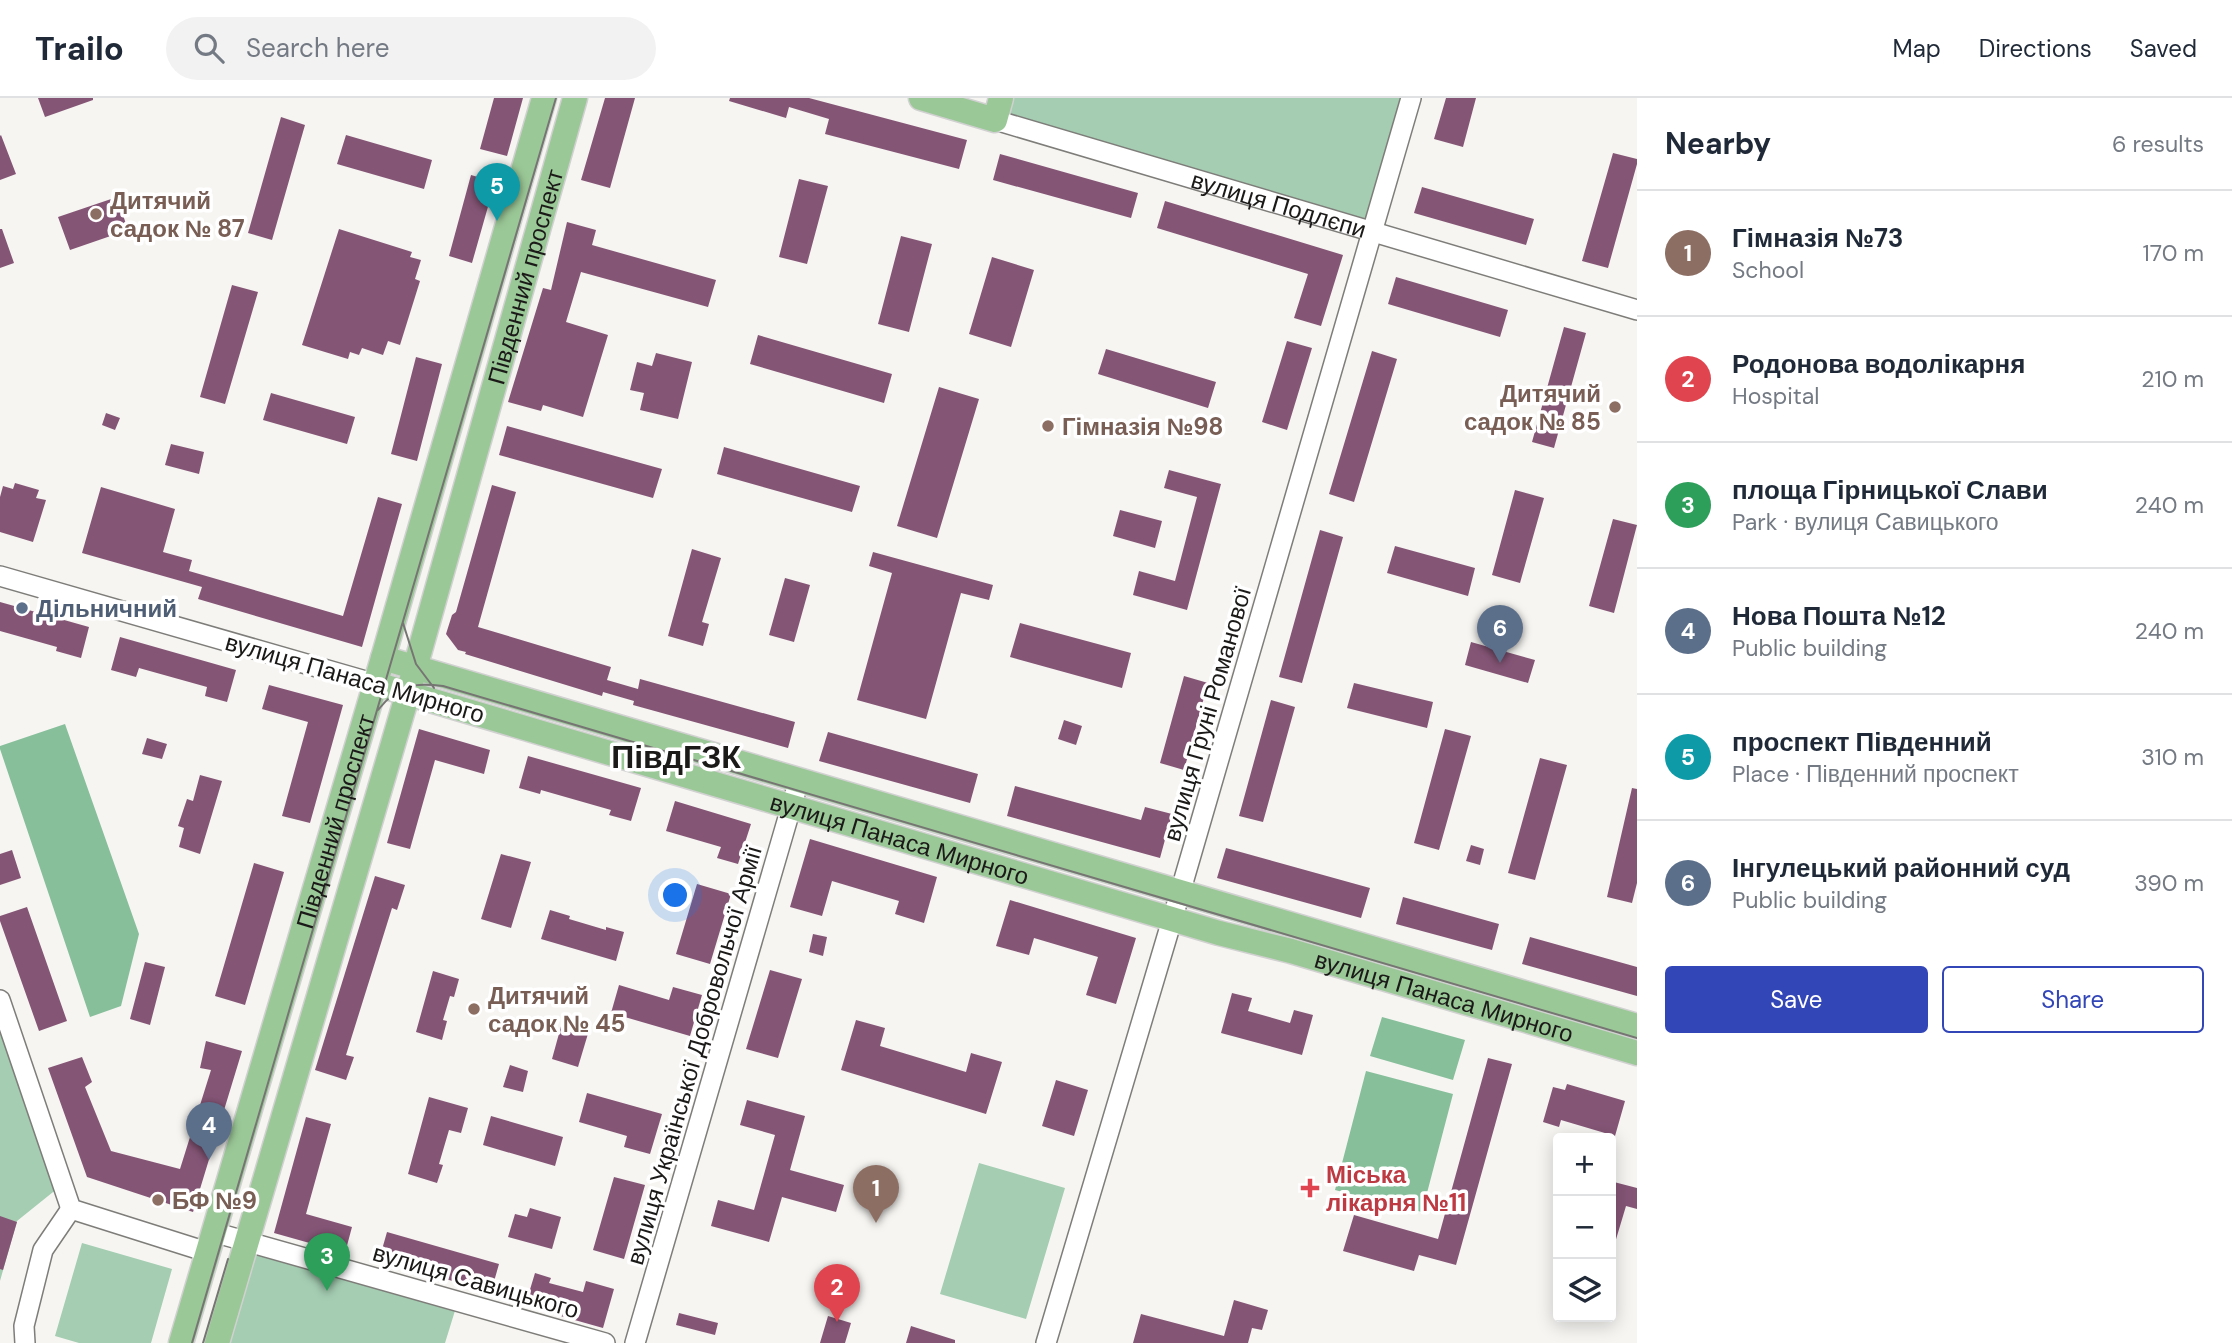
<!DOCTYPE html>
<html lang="en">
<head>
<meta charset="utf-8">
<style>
	body { margin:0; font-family:"DM Sans",sans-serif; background:#f2f2f3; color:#1f2937 }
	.controls { position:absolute; right:21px; bottom:21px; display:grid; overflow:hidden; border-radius:7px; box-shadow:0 4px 18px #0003 }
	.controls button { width:63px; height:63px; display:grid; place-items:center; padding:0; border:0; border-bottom:2px solid #e0e1e3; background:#fff; color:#1f2937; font:35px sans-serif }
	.you { position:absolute; left:676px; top:798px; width:24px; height:24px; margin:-18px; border:5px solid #fff; border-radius:50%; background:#1a73e8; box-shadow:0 0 0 10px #1a73e833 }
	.badge { display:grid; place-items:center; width:46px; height:46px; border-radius:50%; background:#3346b8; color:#fff; font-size:23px; font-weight:700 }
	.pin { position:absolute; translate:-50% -58px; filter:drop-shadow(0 2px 4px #0008) }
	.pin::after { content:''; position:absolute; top:37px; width:24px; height:21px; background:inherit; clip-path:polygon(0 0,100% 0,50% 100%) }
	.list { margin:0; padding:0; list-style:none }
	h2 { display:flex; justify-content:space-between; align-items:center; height:91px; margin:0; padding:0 28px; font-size:30px }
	h2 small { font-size:23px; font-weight:400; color:#747a83 }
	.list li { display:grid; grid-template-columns:46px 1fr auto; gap:21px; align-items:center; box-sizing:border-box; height:126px; padding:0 28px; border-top:2px solid #e0e1e3 }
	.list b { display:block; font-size:26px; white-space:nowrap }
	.list p { margin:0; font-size:23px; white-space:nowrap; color:#747a83 }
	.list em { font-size:23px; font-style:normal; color:#747a83 }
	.actions { display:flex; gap:14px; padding:21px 28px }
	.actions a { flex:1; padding:16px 0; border:2px solid #3346b8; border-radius:7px; text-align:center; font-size:24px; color:#3346b8 }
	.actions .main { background:#3346b8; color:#fff }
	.icon { flex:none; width:38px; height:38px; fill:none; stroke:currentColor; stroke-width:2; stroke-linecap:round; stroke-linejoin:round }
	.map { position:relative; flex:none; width:1637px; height:1245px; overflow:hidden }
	header { display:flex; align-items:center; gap:42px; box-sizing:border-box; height:98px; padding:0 35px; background:#fff; border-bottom:2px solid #e0e1e3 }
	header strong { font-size:33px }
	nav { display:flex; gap:38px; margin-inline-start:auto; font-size:24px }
	.search { width:490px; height:63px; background:#f2f2f3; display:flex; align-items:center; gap:18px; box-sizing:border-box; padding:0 24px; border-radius:38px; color:#747a83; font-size:26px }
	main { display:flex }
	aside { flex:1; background:#fff }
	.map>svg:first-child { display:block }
	.green { fill:#a4cdb2 }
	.forest { fill:#87bf9b }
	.building { fill:#855576 }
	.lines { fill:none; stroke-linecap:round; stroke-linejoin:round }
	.minor-casing { stroke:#7e7d7a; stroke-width:22 }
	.major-casing { stroke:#d1d1d1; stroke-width:27 }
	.minor { stroke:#fff; stroke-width:19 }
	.major { stroke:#9bc897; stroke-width:24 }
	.tram { stroke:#767573; stroke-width:2 }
	.education-dot { fill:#8d6e63; stroke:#fff; stroke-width:2.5 }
	.service-dot { fill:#5c6f8a; stroke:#fff; stroke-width:2.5 }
	.health-dot { fill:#e0444e; stroke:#fff; stroke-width:2.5 }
	.labels { text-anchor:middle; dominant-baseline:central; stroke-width:7; stroke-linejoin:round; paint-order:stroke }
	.education-label { font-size:24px; font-weight:bold; fill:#785e54; stroke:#fff; text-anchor:start }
	.street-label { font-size:24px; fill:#1b1a19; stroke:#fff }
	.service-label { font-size:24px; font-weight:bold; fill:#4e5e75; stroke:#fff; text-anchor:start }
	.health-label { font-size:24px; font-weight:bold; fill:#be3a42; stroke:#fff; text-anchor:start }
	.district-label { font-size:32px; font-weight:bold; fill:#1b1a19; stroke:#fff }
</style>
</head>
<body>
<header>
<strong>Trailo</strong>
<div class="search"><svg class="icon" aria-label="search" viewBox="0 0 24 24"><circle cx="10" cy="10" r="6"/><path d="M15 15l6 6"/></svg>Search here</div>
<nav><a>Map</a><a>Directions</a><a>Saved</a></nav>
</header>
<main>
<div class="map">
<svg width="1637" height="1245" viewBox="0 0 1637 1245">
	<rect width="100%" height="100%" fill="#f6f5f2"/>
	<path class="green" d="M1001 0H1411L1372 135 995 22Z
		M0 902 63 1086 17 1123 0 1183Z
		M979 1065 1065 1090 1026 1221 940 1196Z
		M247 1144 458 1203 445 1245H217Z
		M82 1145 172 1171 151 1245H79L55 1238Z"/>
	<path class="forest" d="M65 626 139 836 121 908 90 919 0 651V648Z
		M1382 919 1465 942 1453 982 1370 958Z
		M1366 973 1453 996 1422 1114 1335 1092Z"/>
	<path class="building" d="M38 0H93V2L45 19Z
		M494 0H523L507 58 480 51Z
		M605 0H635L610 90 581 82Z
		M730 0H809L967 42 959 71 825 36 829 21 789 9 786 20 729 3Z
		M1446 0H1476L1463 49 1434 41Z
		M281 19 305 27 272 142 248 135Z
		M1 37 16 76 0 82V38Z
		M346 37 432 62 424 91 337 66Z
		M1613 55 1637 61V66L1608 170 1582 163Z
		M1000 56 1138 95 1131 120 993 82Z
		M471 77 495 84 472 165 449 158Z
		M799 81 828 88 807 166 779 159Z
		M1422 89 1534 121 1526 147 1414 115Z
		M117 99 128 132 70 152 58 119Z
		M1165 103 1343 157 1321 228 1294 220 1308 176 1157 130Z
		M567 124 596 132 592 147 716 182 708 209 581 174 566 224 608 237 583 319 543 307 541 313 508 304 543 190 551 192Z
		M0 131H2L14 165 0 170Z
		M339 131 412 154 410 159 421 162 415 181 420 183 400 247 388 243 383 257 362 250 359 257 350 254 348 261 302 247Z
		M901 138 932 146 909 234 878 226Z
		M992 159 1034 172 1011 249 969 236Z
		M1396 179 1508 212 1500 239 1388 206Z
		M232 187 258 194 225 306 200 299Z
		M1564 229 1586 235 1554 350 1532 344Z
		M758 237 892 276 884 305 750 266Z
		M1287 243 1312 250 1287 332 1262 324Z
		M1106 251 1216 284 1208 310 1098 276Z
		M1372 253 1397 261 1354 404 1329 396Z
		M656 255 692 264 678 321 640 312 644 295 630 292 637 264 652 268Z
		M416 259 442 266 417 363 391 356Z
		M939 289 979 301 937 440 897 428Z
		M271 295 355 319 347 346 263 322Z
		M106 315 120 320 115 332 102 327Z
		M507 328 662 371 653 400 499 357Z
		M171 346 204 354 199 376 165 367Z
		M724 349 860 388 852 414 717 376Z
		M1169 372 1221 386 1187 512 1133 497 1139 473 1175 483 1197 399 1164 390Z
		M15 385 39 392 36 400 46 402 33 444 0 434V399L3 388 13 391Z
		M492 387 516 394 478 529 611 569 607 582 638 591 640 581 795 624 788 650 633 607 634 603 603 594 602 598 465 556 466 554 458 552 446 536 452 517 456 514Z
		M101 389 175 411 163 454 192 462 189 473 343 518 378 399 402 406 362 549 198 501 202 489 82 455Z
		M1515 392 1544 400 1520 485 1492 477Z
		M1120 412 1162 423 1155 450 1113 438Z
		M1613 421 1637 427 1614 515 1589 508Z
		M1320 432 1343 439 1302 585 1279 579Z
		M1395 448 1475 470 1468 498 1387 475Z
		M692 451 721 460 702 524 709 526 703 548 668 538Z
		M873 454 993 487 989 502 961 495 926 621 857 602 892 475 869 468Z
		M785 480 810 487 794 544 769 537Z
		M0 504 89 529 81 560 56 553 57 549 0 533Z
		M1020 525 1131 555 1122 590 1010 559Z
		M120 539 236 572 227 604 205 598 207 589 139 570 136 579 111 572Z
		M1471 544 1535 562 1528 585 1465 567Z
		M1184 578 1208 585 1184 672 1160 665Z
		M1354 585 1433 604 1427 630 1347 610Z
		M269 587 343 607 310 725 282 718 308 624 262 611Z
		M1271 602 1295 609 1263 724 1239 718Z
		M1064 622 1082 628 1076 647 1058 641Z
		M419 631 490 652 484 676 435 662 410 751 387 745Z
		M1445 631 1471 638 1439 752 1414 745Z
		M828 634 978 676 970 705 819 663Z
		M147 640 167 646 162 661 142 656Z
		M528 658 641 690 631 723 609 717 611 712 541 692 540 696 519 690Z
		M1540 660 1567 667 1535 782 1508 775Z
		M200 677 222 683 200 756 179 749 184 730 178 728 187 701 193 703Z
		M1015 688 1141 722 1145 709 1172 716 1160 760 1007 718Z
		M1632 690 1637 691V785L1632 805 1607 799Z
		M675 703 751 726 738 766 717 760 721 749 666 733Z
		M810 741 937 779 924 825 895 816 899 803 832 783 822 818 790 809Z
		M1471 747 1484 751 1480 767 1466 763Z
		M1226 750 1370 790 1361 820 1217 780Z
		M12 752 21 780 0 787V756Z
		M501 756 531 764 511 830 481 821Z
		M254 765 284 774 245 907 215 898Z
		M375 778 405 787 397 812 392 810 346 957 354 959 346 982 315 972Z
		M697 786 731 796 710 866 676 856Z
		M1403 799 1499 826 1492 852 1396 826Z
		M1010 802 1136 840 1116 906 1086 897 1098 859 1034 840 1029 857 996 848Z
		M27 809 67 923 39 933 0 823V818Z
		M550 812 570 818 569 821 606 832V829L624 834 616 863 541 841Z
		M813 836 827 839 823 858 809 854Z
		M1530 839 1637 869V898L1522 866Z
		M145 864 165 869 150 927 130 921Z
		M770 872 802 881 778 960 746 951Z
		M433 873 459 881 454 899 450 898 443 922 447 923 442 942 416 934Z
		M619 887 669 902 673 889 702 897 690 938 611 915Z
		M1232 895 1252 900 1248 913 1290 925 1294 912 1313 917 1302 957 1221 935Z
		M563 921 590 929 578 969 552 961Z
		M856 922 885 930 880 948 966 974 971 955 1002 964 986 1016 841 972Z
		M206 943 242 953 193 1114 87 1079 48 970 82 959 92 984 85 989 111 1053 180 1071 211 972 200 970Z
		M1488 960 1512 966 1456 1167 1419 1157 1414 1173 1343 1153 1354 1117 1438 1141Z
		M510 967 528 973 523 994 503 989Z
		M1056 982 1088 992 1074 1038 1042 1028Z
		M1567 986 1625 1003 1615 1038 1561 1022 1559 1029 1543 1024 1553 989 1565 992Z
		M587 995 662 1016 650 1056 624 1049 627 1038 579 1024Z
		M429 999 468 1010 461 1035 449 1032 439 1066 443 1067 437 1085 408 1076Z
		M747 1002 805 1018 790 1072 844 1087 836 1114 782 1099 769 1144 711 1128 718 1102 754 1112 775 1037 740 1027Z
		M491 1018 563 1039 555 1068 483 1047Z
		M306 1019 331 1026 306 1116 352 1129 345 1155 274 1135Z
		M614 1079 645 1087 624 1161 593 1152Z
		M1614 1084 1637 1090V1111L1626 1108 1614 1148H1611V1095Z
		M530 1110 561 1119 552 1151 508 1139 515 1116 527 1119Z
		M0 1118 17 1124 3 1172 0 1171Z
		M387 1134 499 1166 491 1194 379 1162Z
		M535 1175 551 1180 549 1185 583 1194 586 1183 614 1191 603 1230 525 1208Z
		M1234 1202 1268 1212 1262 1232 1252 1230 1248 1245H1133L1141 1216 1224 1238Z
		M679 1215 718 1225 715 1237 676 1227Z
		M828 1218 851 1225 845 1245H820Z
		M911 1228 955 1242V1245H906Z"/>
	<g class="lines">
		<g class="minor-casing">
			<g id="minor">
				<path id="s1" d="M995 22 1637 212"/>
				<path d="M0 478 376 586"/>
				<path d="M0 902 71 1111 207 1154"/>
				<path d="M213 1134 605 1245"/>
				<path d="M25 1245 24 1228 43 1152 71 1111"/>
				<path d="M635 1245 799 682"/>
				<path d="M1046 1245 1180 795 1411 0"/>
			</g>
		</g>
		<g class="major-casing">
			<g id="major">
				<path d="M921 0 995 22 1001 0"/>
				<path d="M383 560 1637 928"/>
				<path id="s2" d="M376 586 1219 835 1291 853 1637 955"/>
				<path id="s3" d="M181 1245 383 560 544 0"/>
				<path id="s4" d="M217 1245 408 595 575 0"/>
			</g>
		</g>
		<use href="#minor" class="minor"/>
		<use href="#major" class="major"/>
		<path class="tram" d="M403 525 416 566 434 590
			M378 612C398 587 412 584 443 588L1637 940
			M192 1245 556 0
			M203 1245 228 1161"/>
	</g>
	<g class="education-dot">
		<circle cx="96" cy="116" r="7"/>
		<circle cx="1615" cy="309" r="7"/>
		<circle cx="1048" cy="328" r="7"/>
		<circle cx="474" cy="911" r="7"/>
		<circle cx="158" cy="1102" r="7"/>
	</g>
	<circle class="service-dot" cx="22" cy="510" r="7"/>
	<path class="health-dot" d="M1306.5 1079.5h7v7h7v7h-7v7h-7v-7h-7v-7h7z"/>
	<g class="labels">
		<g class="education-label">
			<text x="110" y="102">Дитячий<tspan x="110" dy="28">садок № 87</tspan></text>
			<text x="1601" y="295" text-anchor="end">Дитячий<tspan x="1601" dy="28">садок № 85</tspan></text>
			<text x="1062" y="328">Гімназія №98</text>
			<text x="488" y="897">Дитячий<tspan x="488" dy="28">садок № 45</tspan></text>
			<text x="172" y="1102">БФ №9</text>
		</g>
		<g class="street-label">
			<text stroke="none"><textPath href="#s1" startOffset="296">вулиця Подлєпи</textPath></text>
			<text stroke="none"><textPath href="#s4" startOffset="1110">Південний проспект</textPath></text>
			<text transform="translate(355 580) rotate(16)">вулиця Панаса Мирного</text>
			<text transform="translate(1207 616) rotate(-74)">вулиця Груні Романової</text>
			<text stroke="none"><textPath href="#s3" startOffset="544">Південний проспект</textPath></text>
			<text stroke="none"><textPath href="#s2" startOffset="546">вулиця Панаса Мирного</textPath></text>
			<text stroke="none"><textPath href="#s2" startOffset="1113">вулиця Панаса Мирного</textPath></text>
			<text transform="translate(694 957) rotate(-74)">вулиця Української Добровольчої Армії</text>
			<text transform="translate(476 1183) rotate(16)">вулиця Савицького</text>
		</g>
		<g class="service-label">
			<text x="36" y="510">Дільничний</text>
		</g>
		<g class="health-label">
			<text x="1326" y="1076">Міська<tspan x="1326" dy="28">лікарня №11</tspan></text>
		</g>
		<g class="district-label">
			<text x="676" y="659">ПівдГЗК</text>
		</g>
	</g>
</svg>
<div class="controls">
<button>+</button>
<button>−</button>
<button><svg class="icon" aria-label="layers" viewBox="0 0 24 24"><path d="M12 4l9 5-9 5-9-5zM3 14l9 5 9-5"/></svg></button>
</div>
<div class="you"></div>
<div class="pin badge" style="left:876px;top:1125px;background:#8d6e63">1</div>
<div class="pin badge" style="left:837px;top:1224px;background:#e0444e">2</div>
<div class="pin badge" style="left:327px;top:1193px;background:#2e9e5b">3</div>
<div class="pin badge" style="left:209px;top:1062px;background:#5c6f8a">4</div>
<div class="pin badge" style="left:497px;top:123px;background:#0f9aa8">5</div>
<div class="pin badge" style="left:1500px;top:565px;background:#5c6f8a">6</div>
</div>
<aside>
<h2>Nearby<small>6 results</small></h2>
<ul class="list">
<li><span class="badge" style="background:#8d6e63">1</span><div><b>Гімназія №73</b><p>School</p></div><em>170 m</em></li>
<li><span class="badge" style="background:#e0444e">2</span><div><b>Родонова водолікарня</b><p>Hospital</p></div><em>210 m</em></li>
<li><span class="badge" style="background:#2e9e5b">3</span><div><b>площа Гірницької Слави</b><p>Park · вулиця Савицького</p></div><em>240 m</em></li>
<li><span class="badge" style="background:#5c6f8a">4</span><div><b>Нова Пошта №12</b><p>Public building</p></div><em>240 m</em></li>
<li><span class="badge" style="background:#0f9aa8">5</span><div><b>проспект Південний</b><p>Place · Південний проспект</p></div><em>310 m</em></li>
<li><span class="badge" style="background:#5c6f8a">6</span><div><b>Інгулецький районний суд</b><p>Public building</p></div><em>390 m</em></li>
</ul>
<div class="actions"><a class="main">Save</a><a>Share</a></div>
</aside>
</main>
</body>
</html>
